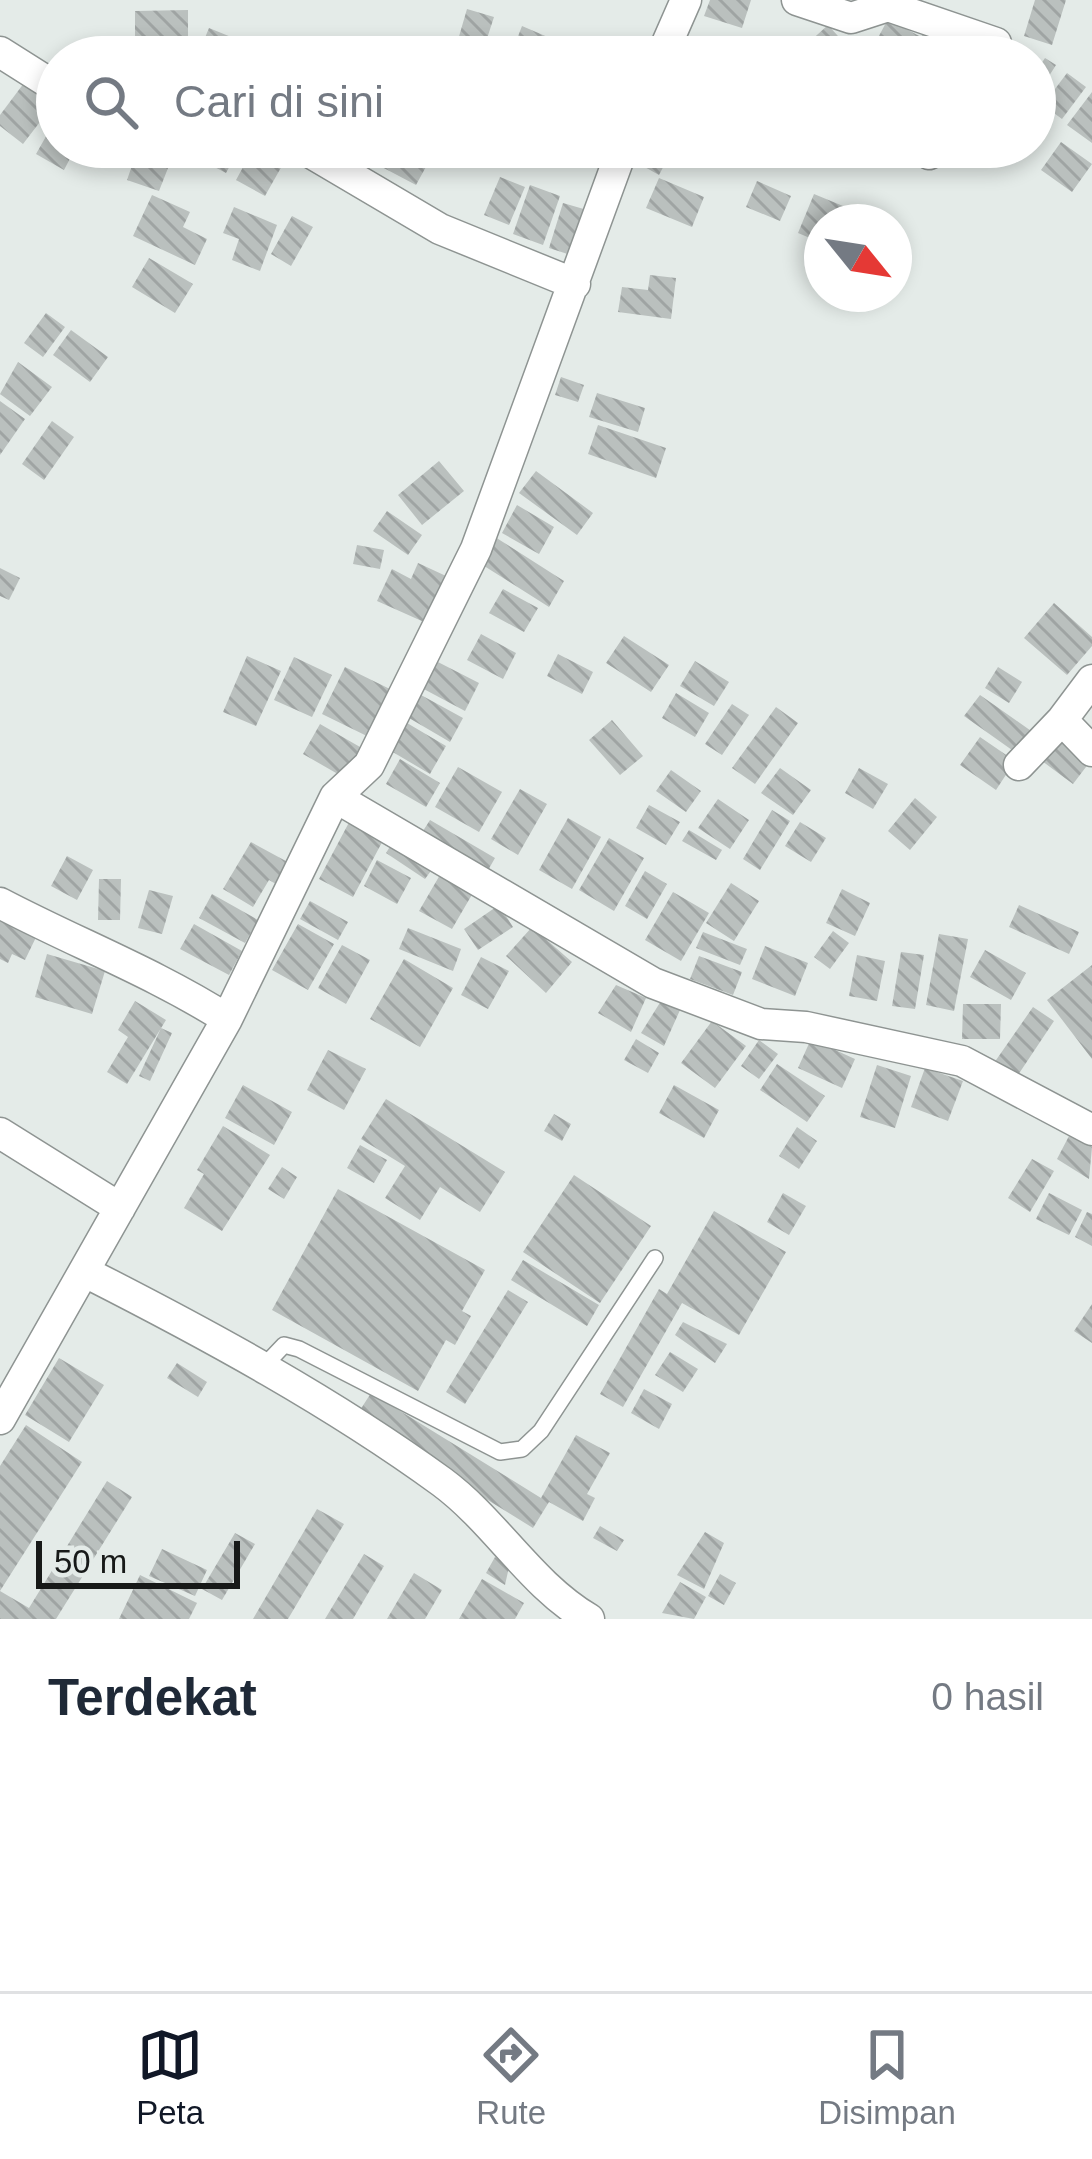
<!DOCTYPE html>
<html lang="id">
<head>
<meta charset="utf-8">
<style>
	body { margin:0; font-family:Helvetica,sans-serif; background:#f2f2f3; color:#1f2937 }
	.compass { position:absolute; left:804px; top:204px; width:108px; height:108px; border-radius:50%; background:#fff; box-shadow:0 6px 18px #0003; rotate:120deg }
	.scale { position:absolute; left:36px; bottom:30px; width:204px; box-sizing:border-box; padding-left:12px; border:6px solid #171918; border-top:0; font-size:33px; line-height:42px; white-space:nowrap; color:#171918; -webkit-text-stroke:9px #e4ebe8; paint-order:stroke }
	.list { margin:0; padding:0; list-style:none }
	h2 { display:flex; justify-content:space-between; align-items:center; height:156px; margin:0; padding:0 48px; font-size:51px }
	h2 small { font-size:39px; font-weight:400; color:#747a83 }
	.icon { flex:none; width:66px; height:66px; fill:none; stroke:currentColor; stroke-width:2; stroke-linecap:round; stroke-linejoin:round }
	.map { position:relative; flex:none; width:1092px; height:1619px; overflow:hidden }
	.search { position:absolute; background:#fff; box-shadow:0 6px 18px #0003; left:36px; right:36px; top:36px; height:132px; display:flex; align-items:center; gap:30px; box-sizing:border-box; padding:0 42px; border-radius:66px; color:#747a83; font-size:45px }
	.sheet { height:372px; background:#fff }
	nav { display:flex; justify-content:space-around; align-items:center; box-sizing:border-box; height:168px; border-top:3px solid #e0e1e3; background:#fff; font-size:33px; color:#747a83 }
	nav a { display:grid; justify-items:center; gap:6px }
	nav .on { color:#111827 }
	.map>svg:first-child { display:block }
	.building { fill:url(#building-back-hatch) }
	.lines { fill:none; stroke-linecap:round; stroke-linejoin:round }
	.lane-casing { stroke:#8e9492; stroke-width:18 }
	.street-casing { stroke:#8e9492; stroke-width:33 }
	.lane { stroke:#fff; stroke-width:15 }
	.street { stroke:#fff; stroke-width:30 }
</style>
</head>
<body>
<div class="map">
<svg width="1092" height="1619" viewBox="0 0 1092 1619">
	<defs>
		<pattern id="building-back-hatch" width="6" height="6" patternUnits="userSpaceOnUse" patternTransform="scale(3)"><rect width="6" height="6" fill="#bac0be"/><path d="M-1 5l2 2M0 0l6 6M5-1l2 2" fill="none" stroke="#9fa4a3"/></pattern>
	</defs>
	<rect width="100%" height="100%" fill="#e4ebe8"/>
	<path class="building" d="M710 0H751L742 28 704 16Z
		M1035 0H1066L1052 45 1024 36Z
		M467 9 494 17 481 57H453Z
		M188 10V57H135V11Z
		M888 19 921 37 929 23 960 40 950 57H886L872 49Z
		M828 25 847 46 835 57H818L807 44Z
		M522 26 550 38 542 57H510Z
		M209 28 241 41 235 57H197Z
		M716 38 757 48 755 57H711Z
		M562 41 589 57H552Z
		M377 42 404 57H369Z
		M321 49 353 51V57H320Z
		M1045 58 1056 65 1035 98V73Z
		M1067 73 1086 87 1062 119 1043 105Z
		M27 79 56 101 23 144 0 126V115Z
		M1092 92V143L1067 125Z
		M57 117V147H76L64 170 36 154Z
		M1061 142 1092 164 1072 192 1041 170Z
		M191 147H240L226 173 188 153Z
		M254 147 283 164 265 196 236 180Z
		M390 147H421L433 154 416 185 380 166Z
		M642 147 669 156 659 175 634 161Z
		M681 147H729L725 162 680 151Z
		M840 147H878L871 162Z
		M137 151 170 163 159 191 127 180Z
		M500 177 525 187 509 225 484 215Z
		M659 178 704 197 692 227 646 208Z
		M757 181 791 196 780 221 746 207Z
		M530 185 560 196 543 245 513 234Z
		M814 194 855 211 850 222H822V243L798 233Z
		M152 195 190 212 183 227 207 239 195 265 133 236Z
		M563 203 594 212 580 258 549 248Z
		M234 207 277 225 260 271 232 260 239 239 223 233Z
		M292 216 313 227 291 266 271 254Z
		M149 258 193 284 175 313 132 287Z
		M650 275 676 278 671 319 618 312 622 287 648 290Z
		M46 313 65 327 43 357 24 343Z
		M71 330 108 357 90 382 53 355Z
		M18 362 52 387 30 416 0 394Z
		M561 377 584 385 578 402 555 395Z
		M597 393 645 408 638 432 589 417Z
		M0 401 25 419 0 455Z
		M52 421 74 437 44 480 22 464Z
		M598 425 666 448 656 478 588 454Z
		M439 461 464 491 422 525 398 495Z
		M536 471 593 513 577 535 519 493Z
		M517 505 554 527 539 554 502 533Z
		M387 511 422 535 408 555 373 531Z
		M495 537 564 581 549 607 481 564Z
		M357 545 384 550 380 569 353 564Z
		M418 563 446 576 424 622 377 601 392 569 411 579Z
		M0 568 20 578 9 600 0 596Z
		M503 589 538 608 524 632 489 613Z
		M1054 603 1092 637V646L1067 675 1024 638Z
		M481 634 516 653 503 679 467 660Z
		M624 636 669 665 651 692 606 663Z
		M558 654 593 672 582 694 547 676Z
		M247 656 281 671 256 726 223 712Z
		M294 657 332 675 312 717 274 700Z
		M434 660 479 683 465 711 420 687Z
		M695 661 729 682 714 706 680 686Z
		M345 667 396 692 373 739 322 714Z
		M998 667 1022 682 1009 703 985 688Z
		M676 693 709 713 695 737 662 718Z
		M421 695 463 718 450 742 409 718Z
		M980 695 1034 733 1019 755 964 716Z
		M732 704 749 715 722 755 705 744Z
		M776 707 798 723 755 784 732 768Z
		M612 720 643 756 620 775 589 740Z
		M407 723 446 746 430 774 391 751Z
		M320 724 367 751 350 781 303 754Z
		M980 737 1015 761 996 790 960 765Z
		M1058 740 1089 763 1073 784 1042 761Z
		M400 759 440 783 426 807 386 784Z
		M458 767 502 792 479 832 435 807Z
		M780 768 811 790 793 815 761 793Z
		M859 768 888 784 873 809 845 793Z
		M671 770 701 791 686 812 656 791Z
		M520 789 547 804 518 855 491 839Z
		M915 798 937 817 910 850 888 831Z
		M718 799 749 820 730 849 698 828Z
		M649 805 680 822 666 845 636 828Z
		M772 810 790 821 760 870 743 859Z
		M354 813 388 831 353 897 319 879Z
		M568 818 601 837 572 889 539 870Z
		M430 820 495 858 487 872 421 834Z
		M800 822 826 838 811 862 785 846Z
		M689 830 722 850 716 860 682 841Z
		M396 837 436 864 425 879 386 853Z
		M609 838 644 858 614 911 579 890Z
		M251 842 295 866 283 888 269 880 253 907 223 889Z
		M67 856 93 870 77 900 51 886Z
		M377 860 411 878 397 904 364 886Z
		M444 868 477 886 452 929 419 911Z
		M645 871 667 884 647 919 625 906Z
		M99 879H121L120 920H98Z
		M731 883 759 901 734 941 706 923Z
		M842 889 870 903 855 936 826 923Z
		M149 890 173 896 162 934 138 928Z
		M673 892 709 913 681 961 645 940Z
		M212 894 258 920 245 943 199 918Z
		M310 901 348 922 338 940 300 919Z
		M499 905 513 927 478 950 464 929Z
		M1019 905 1079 932 1069 954 1009 927Z
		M0 919 40 929 25 960 12 954 8 963 0 959Z
		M194 924 242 951 229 975 180 949Z
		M298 924 334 944 308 990 272 970Z
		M532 927 572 962 546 993 506 956Z
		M408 928 461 949 453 971 399 949Z
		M833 931 849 943 830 969 814 957Z
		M703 932 747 949 740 965 696 948Z
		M939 934 968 939 954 1011 926 1005Z
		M342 945 370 960 346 1004 318 988Z
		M765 946 808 963 795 996 752 979Z
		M985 950 1026 973 1011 1000 970 977Z
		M901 952 924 955 915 1009 892 1006Z
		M47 954 105 971 92 1014 35 997Z
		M857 955 885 961 877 1001 849 996Z
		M699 956 742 972 733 995 690 979Z
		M481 957 509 971 488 1009 461 995Z
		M404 959 453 988 420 1047 370 1019Z
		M1092 965V1059L1047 1000Z
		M616 985 646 998 631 1032 598 1013Z
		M135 1001 166 1020 127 1084 107 1072 128 1037 118 1030Z
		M661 1001 680 1010 664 1046 641 1033Z
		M963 1004H1001L1000 1039H962Z
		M1033 1007 1054 1021 1016 1078 994 1063Z
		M712 1021 746 1046 715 1088 681 1063Z
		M161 1028 172 1033 150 1081 139 1076Z
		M636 1039 659 1053 648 1073 624 1060Z
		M811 1039 855 1059 842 1088 798 1068Z
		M759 1040 778 1054 759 1079 741 1066Z
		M328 1050 366 1069 344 1110 307 1090Z
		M777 1064 825 1096 807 1122 760 1090Z
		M877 1065 911 1076 895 1128 860 1117Z
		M925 1068 963 1081 948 1121 911 1107Z
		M243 1085 292 1112 274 1145 225 1118Z
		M674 1085 719 1110 704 1138 659 1113Z
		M386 1099 505 1172 480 1212 440 1187 420 1220 385 1198 405 1166 361 1139Z
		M554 1114 571 1124 562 1141 544 1131Z
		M223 1126 270 1155 222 1231 184 1208 204 1174 197 1170Z
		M797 1127 817 1141 799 1169 779 1156Z
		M1069 1136 1092 1147 1089 1179 1057 1159Z
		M360 1145 387 1160 374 1183 347 1168Z
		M1032 1159 1054 1171 1030 1212 1008 1198Z
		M282 1167 297 1177 284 1199 268 1189Z
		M574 1175 651 1226 600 1303 523 1252Z
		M338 1189 485 1270 462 1311 471 1316 455 1345 446 1340 418 1391 272 1310Z
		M783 1193 806 1206 789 1235 767 1222Z
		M1049 1193 1082 1210 1069 1235 1036 1219Z
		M714 1211 786 1252 739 1335 682 1303 623 1407 600 1394 659 1289 667 1294Z
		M1087 1212 1092 1214V1246L1075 1237Z
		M523 1260 599 1305 587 1326 511 1280Z
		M508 1290 528 1302 465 1404 446 1392Z
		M1092 1304V1343L1074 1331Z
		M683 1322 727 1344 715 1363 675 1335Z
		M670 1352 698 1369 683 1392 655 1375Z
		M59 1358 104 1385 69 1442 25 1415Z
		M177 1363 207 1382 198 1397 167 1378Z
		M644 1389 672 1404 659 1429 631 1413Z
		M371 1393 541 1498 576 1435 610 1453 587 1494 595 1498 583 1521 549 1502 533 1528 355 1418Z
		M26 1425 82 1462 0 1591 29 1608 107 1481 132 1497 56 1619H0V1466Z
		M317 1509 344 1524 288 1619H253Z
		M600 1526 624 1540 617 1551 593 1538Z
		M705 1532 724 1543 704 1589 677 1575Z
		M235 1533 255 1544 222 1600 202 1589Z
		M162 1549 207 1570 195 1596 149 1576Z
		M364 1554 384 1566 353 1619H325Z
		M495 1557 509 1567 505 1585 486 1573Z
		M414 1573 442 1590 425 1619H387Z
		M720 1574 736 1583 724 1605 708 1596Z
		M140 1575 197 1603 189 1619H119Z
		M482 1579 524 1603 515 1619H459Z
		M680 1582 706 1597 694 1619 662 1613Z"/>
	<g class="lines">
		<g class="lane-casing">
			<path id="lane" d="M263 1367 284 1345 299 1349 500 1452 522 1449 541 1431 655 1258"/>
		</g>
		<g class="street-casing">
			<path id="street" d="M797 0 851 18 888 6 996 43 990 57
				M0 52 57 88
				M661 57 686 0
				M301 147 440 229 575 284
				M929 154 937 147
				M1062 720 1092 680
				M1019 765 1062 720 1092 751
				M335 797 653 983 761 1024 806 1027 962 1061 1092 1130
				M0 903C76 943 155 973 227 1019
				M0 1133 120 1208
				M87 1273C209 1335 332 1402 442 1482 496 1522 530 1584 589 1619
				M0 1419 227 1019 335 797 369 765 476 549 623 147"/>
		</g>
		<use href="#lane" class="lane"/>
		<use href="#street" class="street"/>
	</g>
</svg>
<svg class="compass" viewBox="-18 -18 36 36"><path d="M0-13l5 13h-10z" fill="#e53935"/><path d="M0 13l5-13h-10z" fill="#747a83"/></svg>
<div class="scale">50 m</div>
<div class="search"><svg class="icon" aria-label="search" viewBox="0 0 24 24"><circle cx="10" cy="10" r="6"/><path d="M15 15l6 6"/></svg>Cari di sini</div>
</div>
<section class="sheet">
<h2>Terdekat<small>0 hasil</small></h2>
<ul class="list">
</ul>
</section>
<nav>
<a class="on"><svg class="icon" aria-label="map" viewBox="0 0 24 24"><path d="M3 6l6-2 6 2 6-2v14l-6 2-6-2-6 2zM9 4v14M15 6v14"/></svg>Peta</a>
<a><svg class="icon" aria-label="directions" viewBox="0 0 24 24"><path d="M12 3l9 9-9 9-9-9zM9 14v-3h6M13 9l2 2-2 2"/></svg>Rute</a>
<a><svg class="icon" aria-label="saved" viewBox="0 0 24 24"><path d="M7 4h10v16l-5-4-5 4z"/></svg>Disimpan</a>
</nav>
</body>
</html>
